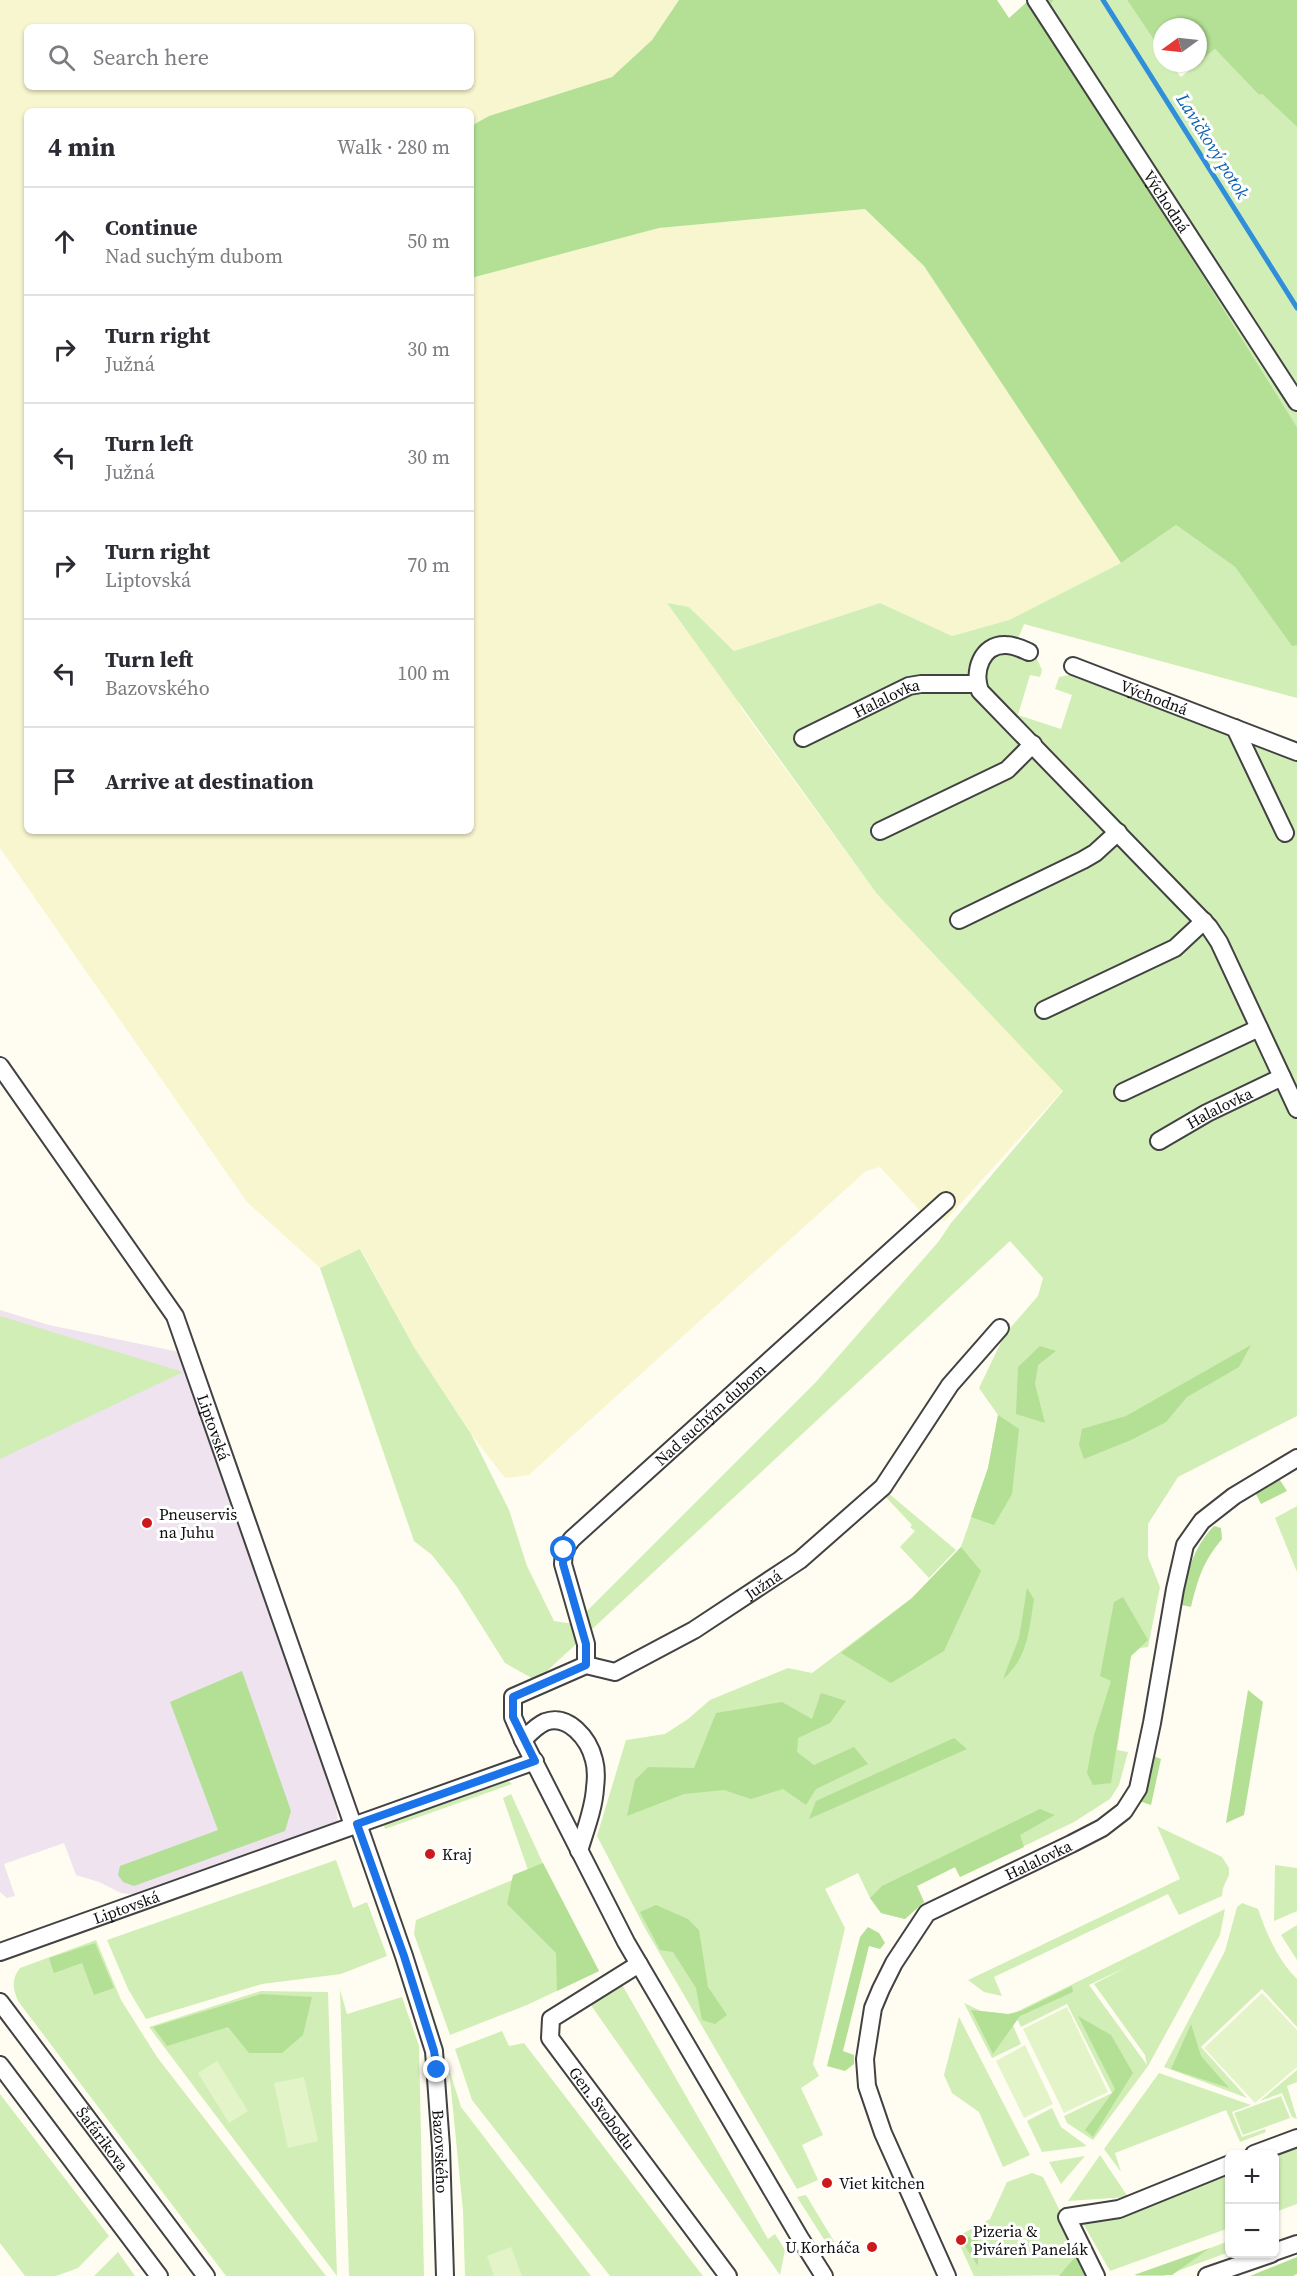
<!DOCTYPE html>
<html lang="en">
<head>
<meta charset="utf-8">
<style>
	body { margin:0; font-family:"Source Serif 4",serif; background:#f2f2f3; color:#2b2b33 }
	.controls { position:absolute; right:18px; bottom:18px; display:grid; overflow:hidden; border-radius:9px; box-shadow:0 2px 4px #0004 }
	.controls button { width:54px; height:54px; display:grid; place-items:center; padding:0; border:0; border-bottom:2px solid #e1e1e2; background:#fff; color:#2b2b33; font:30px sans-serif }
	.compass { position:absolute; left:1153px; top:18px; width:54px; height:54px; border-radius:50%; background:#fff; box-shadow:0 2px 4px #0004; rotate:255deg }
	.stop { position:absolute; width:18px; height:18px; margin:-14px; border:4px solid #1a73e8; border-radius:50%; background:#fff }
	.stop.end { background:#1a73e8; border-color:#fff; box-shadow:0 2px 6px #0008 }
	.list { margin:0; padding:0; list-style:none }
	h2 { display:flex; justify-content:space-between; align-items:center; height:78px; margin:0; padding:0 24px; font-size:26px }
	h2 small { font-size:20px; font-weight:400; color:#7c7c81 }
	.list li { display:grid; grid-template-columns:39px 1fr auto; gap:18px; align-items:center; box-sizing:border-box; height:108px; padding:0 24px; border-top:2px solid #e1e1e2 }
	.list b { display:block; font-size:22px; white-space:nowrap }
	.list p { margin:0; font-size:20px; white-space:nowrap; color:#7c7c81 }
	.list em { font-size:20px; font-style:normal; color:#7c7c81 }
	.icon { flex:none; width:33px; height:33px; fill:none; stroke:currentColor; stroke-width:2; stroke-linecap:round; stroke-linejoin:round }
	.map { position:relative; flex:none; width:1297px; height:2276px; overflow:hidden }
	.search { position:absolute; background:#fff; box-shadow:0 2px 4px #0004; left:24px; top:24px; width:450px; height:66px; display:flex; align-items:center; gap:15px; box-sizing:border-box; padding:0 21px; border-radius:9px; color:#7c7c81; font-size:22px }
	.panel { position:absolute; background:#fff; box-shadow:0 2px 4px #0004; left:24px; top:108px; width:450px; height:726px; border-radius:9px }
	.map>svg:first-child { display:block }
	.industrial { fill:#eee3ee }
	.farmland { fill:#f8f6ce; fill-rule:evenodd }
	.green { fill:#d1eeb6; fill-rule:evenodd }
	.forest { fill:#b3e094 }
	.pitch { fill:#e4f4c9 }
	.lines { fill:none; stroke-linecap:round; stroke-linejoin:round }
	.stream { stroke:#318fda; stroke-width:5 }
	.minor-casing { stroke:#424242; stroke-width:20 }
	.minor { stroke:#fff; stroke-width:16 }
	.route { stroke:#1a73e8; stroke-width:8 }
	.poi-dot { fill:#cd191b; stroke:#fff; stroke-width:2 }
	.labels { text-anchor:middle; dominant-baseline:central; stroke-width:6; stroke-linejoin:round; paint-order:stroke }
	.street-label { font-size:16px; fill:#0f0f0f; stroke:#fff }
	.poi-label { font-size:16px; fill:#0f0f0f; stroke:#fff; text-anchor:start }
	.water-label { font-size:18px; font-style:italic; fill:#0c60ae; stroke:#fff }
</style>
</head>
<body>
<div class="map">
<svg width="1297" height="2276" viewBox="0 0 1297 2276">
	<rect width="100%" height="100%" fill="#fffdf1"/>
	<path class="industrial" d="M0 1310 49 1325 179 1352 336 1807 338 1823 135 1895 121 1893 99 1882 76 1875 64 1843 4 1864 15 1896 7 1898 0 1892Z"/>
	<path class="farmland" d="M0 0H679L652 40 612 77 489 116 471 126V111H27V831H471V278L659 228 865 209 924 266 1121 563 1009 620 952 636 880 603 734 651 689 607 743 711 877 894 1063 1090 945 1221 923 1214 880 1167 866 1171 529 1475 505 1478 471 1434 414 1347 361 1249 320 1268 247 1202 0 848ZM27 27H471V87H27Z"/>
	<path class="green" d="M1054 0H1127L1162 52V63H1170L1181 77 1215 49 1259 95 1262 94 1297 127V427L1039 15Z
		M1176 525 1235 567 1292 645H1297V698L1024 624 1014 649 1037 659 1042 670 1040 677 1030 675 1018 715 1061 729 1072 695 1055 689 1059 677 1069 675 1297 761V1416L1178 1477 1148 1524V1557L1160 1587 1148 1647 1140 1648 1131 1656 1117 1750 1128 1752 1119 1785 1110 1799 1074 1822 960 1877 955 1867 917 1886 924 1902 905 1919 881 1913 870 1898 858 1873 825 1889 845 1928 813 2064 819 2076 801 2088 823 2135 802 2145 818 2180 797 2189 646 1930 597 1836 626 1740 665 1734 688 1719 710 1700 788 1668 812 1673 912 1598 961 1547 988 1468 998 1415 979 1388 1005 1334 1038 1296 1043 1278 1010 1241 547 1671 551 1679 546 1686 505 1663 457 1587 432 1555 414 1541 320 1268 360 1249 414 1347 471 1434 509 1510 527 1566 554 1621 574 1624 816 1382 939 1241 951 1223 1063 1091 877 894 667 603 689 607 734 651 880 603 952 636 1009 620 1121 563Z
		M0 1316 183 1372 0 1459Z
		M887 1492 956 1550 929 1578 900 1547 915 1531 910 1527 912 1525 884 1495Z
		M1297 1506V1572L1275 1518Z
		M506 1779 512 1784 385 1829 382 1820Z
		M511 1794 558 1896 599 1971 527 2005 450 2035 414 1934 416 1920 529 1873 503 1798Z
		M1157 1826 1222 1857 1229 1868V1875L1223 1888 1222 1896 1179 1915 1168 1894 994 1977 1002 1996 984 1992 968 1980 1180 1879Z
		M336 1860 353 1908 367 1902 387 1956 341 1974 262 1984 146 2019 128 1989 107 1940Z
		M1275 1865 1297 1868V1911L1274 1921Z
		M1242 1903 1258 1909C1266 1933 1279 1962 1297 1979V2027L1262 1989 1201 2047 1247 2098 1164 2067 1225 1951 1237 1907Z
		M1225 1909 1220 1935 1148 2066 1093 2140 1067 2123 1064 2116 1112 2093 1067 2004 1021 2027 1014 2013ZM1129 1966 1094 1984 1145 2055 1147 2065 1089 1985Z
		M1297 1925V1960L1281 1935Z
		M96 1940 121 2000 157 2057 326 2276H226L18 2001C13 1989 11 1979 20 1968Z
		M620 1981 768 2239 775 2234 785 2250 780 2275 588 2001Z
		M340 1990 347 2014 402 1997 419 2046 424 2276H349Z
		M261 1991 328 1992 337 2276 149 2027Z
		M964 2003 981 2011 1008 2014 1021 2044 992 2058Z
		M959 2017 1030 2155 1003 2167 979 2112 952 2093 944 2075Z
		M502 2031 509 2046 524 2043 703 2276H610L472 2100 455 2049Z
		M449 2069 461 2107 591 2276H465L463 2211Z
		M1297 2070V2082L1287 2086 1297 2119 1292 2117 1282 2093 1260 2101Z
		M1159 2073 1251 2105 1232 2112 1242 2137 1265 2129 1266 2132 1240 2142 1226 2110 1115 2153 1121 2172 1104 2149Z
		M0 2094 109 2236 78 2268 56 2276H25L0 2243Z
		M1281 2096 1290 2118 1243 2135 1234 2113Z
		M1052 2108 1061 2127 1087 2146 1042 2152 1027 2121Z
		M1297 2144V2204L1275 2212 1274 2154Z
		M1100 2155 1128 2197 1068 2201Z
		M1085 2156 1061 2184 1049 2162Z
		M1229 2171V2228L1110 2271 1080 2218Z
		M1032 2173 1043 2177 1092 2275 974 2276 956 2237 990 2219 1007 2182Z
		M806 2195 838 2248 832 2252 797 2197Z
		M1229 2241V2252L1164 2276H1135Z
		M118 2252 135 2276H94Z"/>
	<path class="forest" d="M679 0H997L1009 18 1029 0H1054L1040 15 1297 427V645L1292 646 1235 567 1176 525 1121 563 924 266 865 209 659 228 471 278V126L489 116 612 77 652 40Z
		M1127 0H1297V127L1262 94 1259 95 1215 49 1198 63V27H1162V52Z
		M1251 1345 1239 1367 1187 1397 1166 1422 1131 1440 1084 1459 1079 1445 1082 1429 1126 1416Z
		M1040 1346 1056 1351 1038 1365 1035 1384 1045 1423 1016 1414 1018 1367Z
		M998 1415 1019 1429 1012 1494 994 1525 971 1517 988 1468Z
		M1278 1477 1287 1491 1261 1504 1254 1490Z
		M1214 1526 1221 1528 1222 1539C1203 1562 1198 1578 1191 1607L1182 1605C1186 1575 1192 1549 1214 1526Z
		M961 1547 981 1571 944 1651 891 1683 841 1653 912 1598Z
		M1027 1588 1034 1599C1029 1630 1028 1658 1003 1679L1019 1638Z
		M1123 1597 1148 1640 1131 1656 1111 1783 1093 1785 1087 1773 1094 1735 1111 1681 1100 1676 1114 1602Z
		M242 1671 291 1811 285 1831 134 1886 123 1882 118 1875 120 1866 218 1830 170 1702Z
		M1248 1690 1263 1702 1244 1815 1226 1823Z
		M821 1693 846 1701 830 1723 798 1738 797 1752 814 1765 854 1747 868 1764 816 1789 806 1805 783 1789 751 1799 724 1790 684 1794 627 1816 635 1780 648 1767 694 1768 716 1713 782 1702 812 1719Z
		M954 1738 967 1749 809 1819 816 1801Z
		M1149 1754 1161 1759 1151 1805 1139 1801Z
		M1040 1809 1055 1815 1020 1835 1024 1847 960 1877 955 1867 917 1886 924 1902 905 1919 881 1913 870 1898 882 1886Z
		M543 1863 599 1971 557 1991 556 1953 507 1904 513 1875Z
		M656 1905 688 1919 699 1930 708 1987 727 2015 715 2024 702 2020 696 1988 673 1952 660 1950 640 1912Z
		M868 1927 879 1933 885 1943 880 1949 869 1946 843 2051 854 2055V2064L845 2071 827 2066 860 1937Z
		M95 1943 114 1988 94 1995 82 1963 54 1973 49 1958Z
		M1072 1986 1073 1992 1020 2016 993 2054 971 2010 1008 2014 1021 2011Z
		M261 1994 312 1997 303 2035 282 2053H249L228 2027 167 2046 153 2027Z
		M1078 2016 1111 2035 1133 2073 1093 2137 1085 2130 1115 2089Z
		M1191 2024 1201 2056 1229 2088 1171 2069Z
		M978 2233V2266L961 2240Z
		M1210 2248 1172 2275H1134Z
		M1076 2256 1085 2276H1059Z
		M1297 2257V2274L1293 2276H1250Z"/>
	<path class="pitch" d="M1262 1993 1297 2030V2067L1255 2103 1204 2048Z
		M1067 2007 1108 2092 1064 2113 1023 2029Z
		M1025 2045 1053 2104 1024 2118 996 2061Z
		M217 2061 248 2111 229 2123 198 2073Z
		M304 2077 318 2141 288 2148 274 2083Z
		M511 2247 522 2276H494L487 2256Z"/>
	<g class="lines">
		<path class="stream" d="M1103 0 1297 308"/>
		<g class="minor-casing">
			<g id="minor">
				<path id="s1" d="M1036 0 1297 402"/>
				<path d="M1029 652C1022 649 1014 645 1006 645 981 644 973 672 980 691L1209 927 1219 942 1297 1109"/>
				<path id="s2" d="M1073 666 1297 752"/>
				<path d="M1235 728 1285 833"/>
				<path id="s3" d="M803 738 909 686 921 684H978"/>
				<path d="M880 831 1007 770 1033 744"/>
				<path d="M959 920 1083 860 1095 853 1118 832"/>
				<path d="M1044 1010 1175 948 1204 921"/>
				<path id="s4" d="M0 1066 175 1316 353 1825"/>
				<path d="M1123 1092 1259 1028"/>
				<path id="s5" d="M1159 1141 1207 1113 1282 1077"/>
				<path id="s6" d="M586 1665V1644L563 1564 564 1550 572 1539 946 1201"/>
				<path d="M523 1740C530 1733 536 1726 545 1722 568 1713 589 1739 594 1760 596 1767 596 1780 595 1788 594 1808 585 1831 579 1851"/>
				<path id="s7" d="M358 1824 404 1956 434 2051 441 2147 445 2276"/>
				<path id="s8" d="M0 1952 535 1761"/>
				<path id="s9" d="M639 1964 551 2019 550 2038 728 2276"/>
				<path id="s10" d="M0 2002 206 2276"/>
				<path d="M0 2065 159 2276"/>
				<path d="M1254 2154 1297 2138"/>
				<path d="M1274 2252 1297 2244"/>
				<path id="s11" d="M824 2276 800 2238 626 1942 523 1740 513 1717V1697L586 1665 615 1672 694 1630 800 1560 883 1487 950 1385 1000 1328"/>
				<path id="s12" d="M947 2276 883 2133 867 2086 865 2059 873 2008 881 1989 894 1963 927 1913 1071 1844 1102 1828 1124 1811 1138 1789 1152 1723 1175 1589 1185 1545 1202 1521 1234 1496 1297 1458"/>
				<path d="M1096 2276 1067 2217 1119 2209 1230 2164"/>
				<path d="M1207 2276 1271 2254"/>
			</g>
		</g>
		<use href="#minor" class="minor"/>
	</g>
	<g class="lines">
		<path class="route" d="M437 2070 434 2051 404 1956 357 1824 535 1761 513 1717V1697L586 1665V1644L563 1564 564 1550"/>
	</g>
	<g class="poi-dot">
		<circle cx="147" cy="1523" r="6"/>
		<circle cx="430" cy="1854" r="6"/>
		<circle cx="827" cy="2183" r="6"/>
		<circle cx="961" cy="2240" r="6"/>
		<circle cx="872" cy="2247" r="6"/>
	</g>
	<g class="labels">
		<g class="street-label">
			<text stroke="none"><textPath href="#s1" startOffset="240">Východná</textPath></text>
			<text stroke="none"><textPath href="#s2" startOffset="87">Východná</textPath></text>
			<text stroke="none"><textPath href="#s3" startOffset="93">Halalovka</textPath></text>
			<text stroke="none"><textPath href="#s5" startOffset="69">Halalovka</textPath></text>
			<text stroke="none"><textPath href="#s6" startOffset="318">Nad suchým dubom</textPath></text>
			<text stroke="none"><textPath href="#s4" startOffset="423">Liptovská</textPath></text>
			<text stroke="none"><textPath href="#s11" startOffset="942">Južná</textPath></text>
			<text stroke="none"><textPath href="#s12" startOffset="518">Halalovka</textPath></text>
			<text stroke="none"><textPath href="#s8" startOffset="134">Liptovská</textPath></text>
			<text stroke="none"><textPath href="#s9" startOffset="210">Gen. Svobodu</textPath></text>
			<text stroke="none"><textPath href="#s10" startOffset="171">Šafárikova</textPath></text>
			<text stroke="none"><textPath href="#s7" startOffset="340">Bazovského</textPath></text>
		</g>
		<g class="poi-label">
			<text x="159" y="1514">Pneuservis<tspan x="159" dy="18">na Juhu</tspan></text>
			<text x="442" y="1854">Kraj</text>
			<text x="839" y="2183">Viet kitchen</text>
			<text x="973" y="2231">Pizeria &amp;<tspan x="973" dy="18">Piváreň Panelák</tspan></text>
			<text x="860" y="2247" text-anchor="end">U Korháča</text>
		</g>
		<g class="water-label">
			<text transform="translate(1213 146) rotate(58)">Lavičkový potok</text>
		</g>
	</g>
</svg>
<div class="controls">
<button>+</button>
<button>−</button>
</div>
<svg class="compass" viewBox="-18 -18 36 36"><path d="M0-13l5 13h-10z" fill="#e53935"/><path d="M0 13l5-13h-10z" fill="#7c7c81"/></svg>
<div class="stop" style="left:564px;top:1550px"></div>
<div class="stop end" style="left:437px;top:2070px"></div>
<div class="search"><svg class="icon" aria-label="search" viewBox="0 0 24 24"><circle cx="10" cy="10" r="6"/><path d="M15 15l6 6"/></svg>Search here</div>
<section class="panel">
<h2>4 min<small>Walk · 280 m</small></h2>
<ul class="list">
<li><svg class="icon" aria-label="ahead" viewBox="0 0 24 24"><path d="M12 20V5M6 11l6-6 6 6"/></svg><div><b>Continue</b><p>Nad suchým dubom</p></div><em>50 m</em></li>
<li><svg class="icon" aria-label="right" viewBox="0 0 24 24"><path d="M7 20v-9h11M14 6l5 5-5 5"/></svg><div><b>Turn right</b><p>Južná</p></div><em>30 m</em></li>
<li><svg class="icon" aria-label="left" viewBox="0 0 24 24"><path d="M17 20v-9H6M10 6l-5 5 5 5"/></svg><div><b>Turn left</b><p>Južná</p></div><em>30 m</em></li>
<li><svg class="icon" aria-label="right" viewBox="0 0 24 24"><path d="M7 20v-9h11M14 6l5 5-5 5"/></svg><div><b>Turn right</b><p>Liptovská</p></div><em>70 m</em></li>
<li><svg class="icon" aria-label="left" viewBox="0 0 24 24"><path d="M17 20v-9H6M10 6l-5 5 5 5"/></svg><div><b>Turn left</b><p>Bazovského</p></div><em>100 m</em></li>
<li><svg class="icon" aria-label="arrive" viewBox="0 0 24 24"><path d="M6 21V4h12l-3 4 3 4H6"/></svg><div><b>Arrive at destination</b></div></li>
</ul>
</section>
</div>
</body>
</html>
